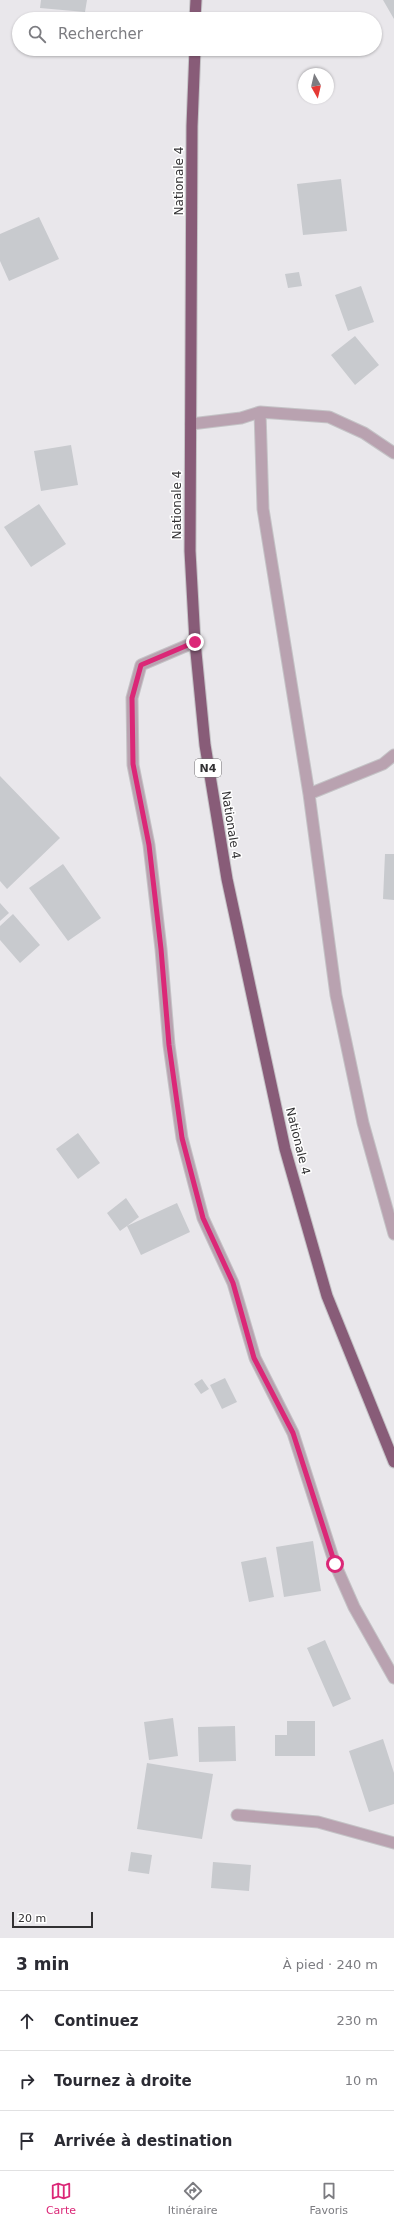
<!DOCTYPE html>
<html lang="fr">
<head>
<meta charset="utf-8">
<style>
	body { margin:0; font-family:"DejaVu Sans",sans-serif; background:#f2f2f3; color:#2b2b33 }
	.compass { position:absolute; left:298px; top:68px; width:36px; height:36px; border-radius:50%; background:#fff; box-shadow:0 1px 3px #0004; rotate:172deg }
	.scale { position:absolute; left:12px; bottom:10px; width:81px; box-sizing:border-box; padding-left:4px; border:2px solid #323133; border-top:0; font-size:11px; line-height:14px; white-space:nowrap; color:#323133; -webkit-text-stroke:3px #fff; paint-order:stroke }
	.stop { position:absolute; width:12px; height:12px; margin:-9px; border:3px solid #db2777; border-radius:50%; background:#fff }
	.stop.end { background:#db2777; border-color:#fff; box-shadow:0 1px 4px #0008 }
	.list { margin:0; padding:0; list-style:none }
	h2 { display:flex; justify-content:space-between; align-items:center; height:52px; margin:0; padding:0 16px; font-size:17px }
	h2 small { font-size:13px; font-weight:400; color:#7c7c81 }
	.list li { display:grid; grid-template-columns:26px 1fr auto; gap:12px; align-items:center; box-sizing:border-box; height:60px; padding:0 16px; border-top:1px solid #e1e1e2 }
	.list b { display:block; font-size:15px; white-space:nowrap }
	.list em { font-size:13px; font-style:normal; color:#7c7c81 }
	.icon { flex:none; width:22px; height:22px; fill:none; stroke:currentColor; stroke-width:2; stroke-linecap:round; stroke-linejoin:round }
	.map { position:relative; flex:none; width:394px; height:1938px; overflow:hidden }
	.search { position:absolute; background:#fff; box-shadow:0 1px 3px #0004; left:12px; right:12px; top:12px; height:44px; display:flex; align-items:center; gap:10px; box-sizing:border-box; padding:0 14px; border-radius:22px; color:#7c7c81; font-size:15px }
	.sheet { height:232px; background:#fff }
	nav { display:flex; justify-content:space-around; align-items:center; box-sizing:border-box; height:56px; border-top:1px solid #e1e1e2; background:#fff; font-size:11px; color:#7c7c81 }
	nav a { display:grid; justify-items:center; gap:2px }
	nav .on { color:#db2777 }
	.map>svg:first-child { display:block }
	.building { fill:#c8cace }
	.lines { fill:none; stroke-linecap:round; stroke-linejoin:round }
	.minor-casing { stroke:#c4c3c6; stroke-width:13 }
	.trunk-casing { stroke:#c4c3c6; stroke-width:13 }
	.minor { stroke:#b9a2b0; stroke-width:11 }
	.trunk { stroke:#885c78; stroke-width:11 }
	.route { stroke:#db2777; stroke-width:5 }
	.labels { text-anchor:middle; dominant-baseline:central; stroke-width:3; stroke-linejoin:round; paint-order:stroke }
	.shield { fill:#fff; stroke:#706f70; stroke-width:1 }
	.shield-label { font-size:11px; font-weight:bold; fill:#323133 }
	.street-label { font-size:12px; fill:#323133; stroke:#fff }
</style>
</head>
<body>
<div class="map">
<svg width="394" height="1938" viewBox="0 0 394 1938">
	<rect width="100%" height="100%" fill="#e9e7eb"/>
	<path class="building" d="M41 0H87L85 12 40 8Z
		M383 0H394V19Z
		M341 179 347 231 303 235 297 184Z
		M39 217 59 259 9 281 0 261V234Z
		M299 272 302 286 288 288 285 274Z
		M361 286 374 322 348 331 335 295Z
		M355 336 379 365 355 385 331 355Z
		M71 445 78 485 41 491 34 451Z
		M39 504 66 544 31 567 4 527Z
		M0 776 60 838 7 889 0 881Z
		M385 854H394V900L383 899Z
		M63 864 101 918 68 941 29 888Z
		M0 903 9 913 0 921Z
		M13 914 40 945 20 963 0 940V926Z
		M78 1133 100 1163 78 1179 56 1149Z
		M126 1198 139 1217 127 1226 177 1203 190 1232 141 1255 127 1226 120 1231 107 1213Z
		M225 1378 237 1402 222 1409 210 1385Z
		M202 1379 209 1389 201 1394 194 1384Z
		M313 1541 321 1591 284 1597 276 1547Z
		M266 1557 274 1597 249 1602 241 1562Z
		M325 1640 351 1699 333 1707 307 1648Z
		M173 1718 178 1756 149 1760 144 1722Z
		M287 1721H315V1756H275V1735H287Z
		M235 1726 236 1761 199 1762 198 1727Z
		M383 1739 394 1773V1804L369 1812 349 1751Z
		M147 1763 213 1774 202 1839 137 1829Z
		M131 1852 152 1855 149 1874 128 1871Z
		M213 1862 251 1865 249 1891 211 1888Z"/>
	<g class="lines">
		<g class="minor-casing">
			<path id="minor" d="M260 412 329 417 364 433 394 453
				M191 424 241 418 260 412 263 509 309 794 336 995 363 1123 394 1234
				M195 642 141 665 132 698 133 765 149 845 161 949 169 1045 182 1138 203 1218 233 1283 255 1358 293 1433 335 1564 354 1607 394 1678
				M309 794 383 764 394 755
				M237 1815 318 1822 394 1843"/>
		</g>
		<g class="trunk-casing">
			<path id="trunk" d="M195 19 196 0
				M195 49 192 126 190 551 195 642 205 745 227 879 285 1149 327 1296 394 1462"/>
		</g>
		<use href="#minor" class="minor"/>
		<use href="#trunk" class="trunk"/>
	</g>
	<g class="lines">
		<path class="route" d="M195 642 141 665 132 698 133 764 149 845 161 949 169 1045 182 1138 203 1218 233 1283 254 1358 293 1433 335 1564"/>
	</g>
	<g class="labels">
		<rect class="shield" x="195" y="759" width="26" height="18" rx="3"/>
		<g class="shield-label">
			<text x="208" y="768">N4</text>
		</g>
		<g class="street-label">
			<text transform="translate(179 181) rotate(-90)">Nationale 4</text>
			<text transform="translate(177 505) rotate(-90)">Nationale 4</text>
			<text transform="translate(231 825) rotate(81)">Nationale 4</text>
			<text transform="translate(298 1141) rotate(76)">Nationale 4</text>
		</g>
	</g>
</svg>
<svg class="compass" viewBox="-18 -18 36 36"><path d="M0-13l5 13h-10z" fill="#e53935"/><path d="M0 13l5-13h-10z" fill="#7c7c81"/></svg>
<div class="scale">20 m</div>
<div class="stop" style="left:335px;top:1564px"></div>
<div class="stop end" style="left:195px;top:642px"></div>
<div class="search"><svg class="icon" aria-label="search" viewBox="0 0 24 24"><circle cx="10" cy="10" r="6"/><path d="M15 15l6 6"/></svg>Rechercher</div>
</div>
<section class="sheet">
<h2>3 min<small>À pied · 240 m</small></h2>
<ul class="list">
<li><svg class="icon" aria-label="ahead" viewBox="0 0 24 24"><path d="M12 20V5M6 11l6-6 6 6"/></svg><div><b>Continuez</b></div><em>230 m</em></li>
<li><svg class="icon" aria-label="right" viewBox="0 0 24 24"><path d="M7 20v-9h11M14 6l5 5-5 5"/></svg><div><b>Tournez à droite</b></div><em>10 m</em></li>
<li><svg class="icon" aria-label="arrive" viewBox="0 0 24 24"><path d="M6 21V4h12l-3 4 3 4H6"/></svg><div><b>Arrivée à destination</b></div></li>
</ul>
</section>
<nav>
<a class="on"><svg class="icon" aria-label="map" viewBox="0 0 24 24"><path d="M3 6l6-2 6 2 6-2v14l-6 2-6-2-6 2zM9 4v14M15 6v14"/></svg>Carte</a>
<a><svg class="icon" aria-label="directions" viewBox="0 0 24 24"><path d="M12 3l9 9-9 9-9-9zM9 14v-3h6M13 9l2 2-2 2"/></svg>Itinéraire</a>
<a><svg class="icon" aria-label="saved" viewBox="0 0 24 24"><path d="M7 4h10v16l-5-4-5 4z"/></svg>Favoris</a>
</nav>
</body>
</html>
